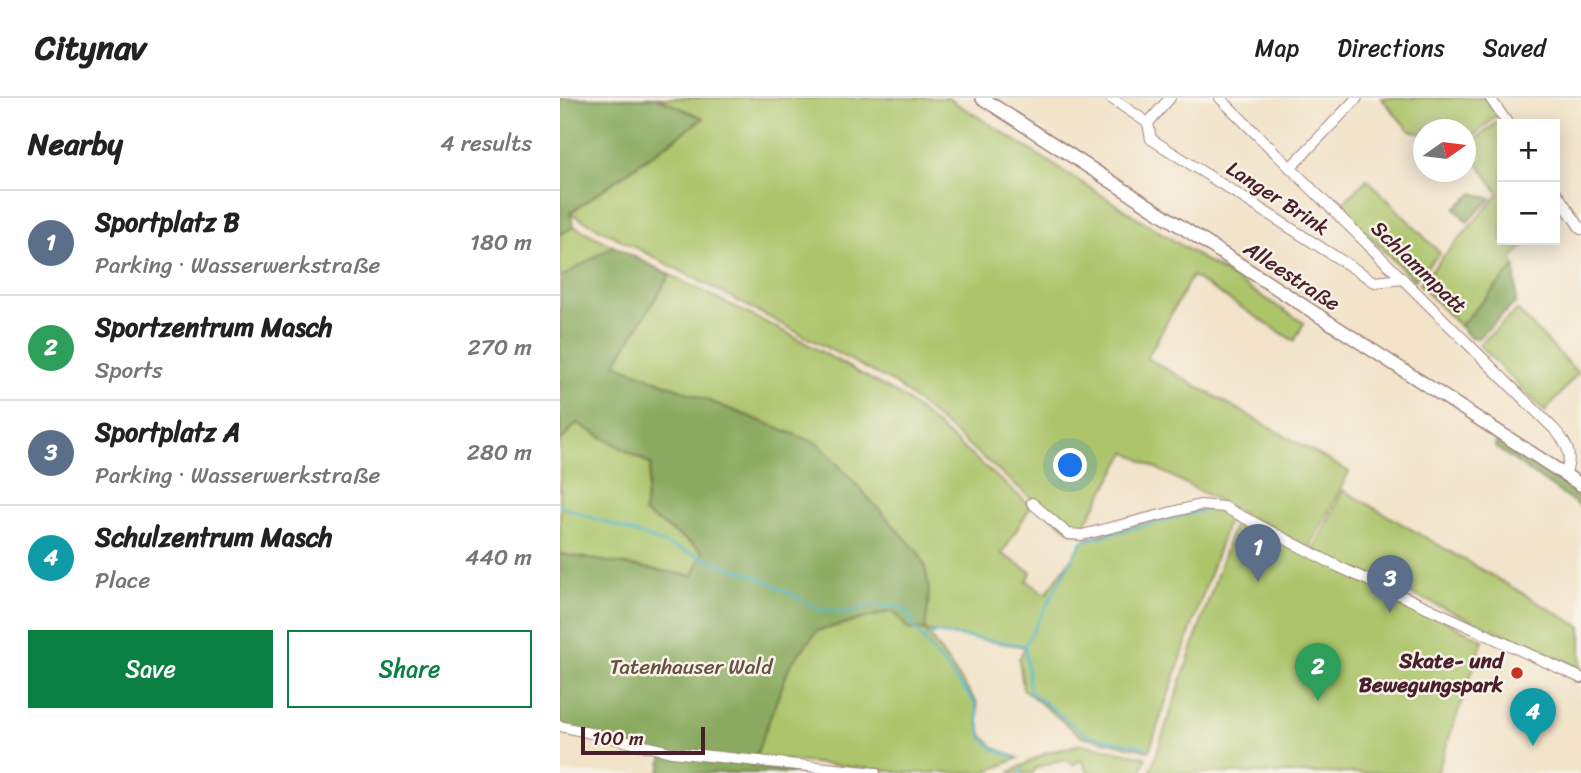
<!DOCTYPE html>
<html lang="en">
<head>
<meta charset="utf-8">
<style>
	body { margin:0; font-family:Sriracha,sans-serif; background:#f2f2f2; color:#222 }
	.controls { position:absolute; right:21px; top:21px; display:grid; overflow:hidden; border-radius:0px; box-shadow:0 4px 18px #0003 }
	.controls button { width:63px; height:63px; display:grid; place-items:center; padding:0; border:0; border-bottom:2px solid #e0e0e0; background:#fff; color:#222; font:35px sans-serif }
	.compass { position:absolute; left:853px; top:21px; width:63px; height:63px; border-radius:50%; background:#fff; box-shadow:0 4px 18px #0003; rotate:76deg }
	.scale { position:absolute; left:21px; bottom:18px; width:124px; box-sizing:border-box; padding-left:7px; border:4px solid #4a1f2b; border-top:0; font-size:19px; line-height:24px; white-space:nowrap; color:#4a1f2b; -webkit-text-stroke:5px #f7f3e8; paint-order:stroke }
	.you { position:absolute; left:511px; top:368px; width:24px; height:24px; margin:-18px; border:5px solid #fff; border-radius:50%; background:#1a73e8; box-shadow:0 0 0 10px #1a73e833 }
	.badge { display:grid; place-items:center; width:46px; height:46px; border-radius:50%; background:#0b8043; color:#fff; font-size:23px; font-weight:700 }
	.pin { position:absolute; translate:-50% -58px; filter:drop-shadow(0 2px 4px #0008) }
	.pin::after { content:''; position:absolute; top:37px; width:24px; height:21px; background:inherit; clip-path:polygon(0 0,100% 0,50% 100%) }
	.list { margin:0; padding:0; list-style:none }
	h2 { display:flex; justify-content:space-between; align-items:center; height:91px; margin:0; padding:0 28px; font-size:30px }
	h2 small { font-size:23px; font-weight:400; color:#767676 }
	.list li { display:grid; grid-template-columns:46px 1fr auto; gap:21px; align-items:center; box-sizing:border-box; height:105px; padding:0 28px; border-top:2px solid #e0e0e0 }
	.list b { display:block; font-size:26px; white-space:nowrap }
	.list p { margin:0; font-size:23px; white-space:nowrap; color:#767676 }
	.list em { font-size:23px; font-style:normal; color:#767676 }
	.actions { display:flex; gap:14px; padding:21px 28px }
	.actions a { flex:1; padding:16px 0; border:2px solid #0b8043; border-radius:0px; text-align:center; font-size:24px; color:#0b8043 }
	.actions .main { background:#0b8043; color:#fff }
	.map { position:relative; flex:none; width:1021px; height:675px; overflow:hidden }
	header { display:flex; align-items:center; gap:42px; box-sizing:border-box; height:98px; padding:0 35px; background:#fff; border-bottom:2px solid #e0e0e0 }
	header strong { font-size:33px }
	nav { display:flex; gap:38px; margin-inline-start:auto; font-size:24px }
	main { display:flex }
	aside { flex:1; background:#fff }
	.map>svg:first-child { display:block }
	.green { fill:#acc56a; stroke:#7b724a; stroke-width:2 }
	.forest { fill:#89aa5e; stroke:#6a6444; stroke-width:2 }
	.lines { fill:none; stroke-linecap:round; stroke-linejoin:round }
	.stream { stroke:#49b3c7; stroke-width:2.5 }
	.minor-casing { stroke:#9e817a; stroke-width:12 }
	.tertiary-casing { stroke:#9e817a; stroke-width:15 }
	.minor { stroke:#fff; stroke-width:10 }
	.tertiary { stroke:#fff; stroke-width:12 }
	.poi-dot { fill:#c8321e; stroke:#f7f3e8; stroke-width:2.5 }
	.labels { text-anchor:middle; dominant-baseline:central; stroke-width:5; stroke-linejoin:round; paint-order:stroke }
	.street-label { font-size:21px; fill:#4a1f2b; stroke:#f7f3e8 }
	.poi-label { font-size:21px; font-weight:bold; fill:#4a1f2b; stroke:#f7f3e8; text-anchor:end }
	.park-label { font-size:21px; fill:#67513e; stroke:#f7f3e8 }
</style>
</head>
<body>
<header>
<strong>Citynav</strong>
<nav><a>Map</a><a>Directions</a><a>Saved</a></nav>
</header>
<main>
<aside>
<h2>Nearby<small>4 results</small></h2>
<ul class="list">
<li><span class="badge" style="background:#5c6f8a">1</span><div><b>Sportplatz B</b><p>Parking · Wasserwerkstraße</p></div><em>180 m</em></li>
<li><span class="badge" style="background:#2e9e5b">2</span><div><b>Sportzentrum Masch</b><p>Sports</p></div><em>270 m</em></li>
<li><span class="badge" style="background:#5c6f8a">3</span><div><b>Sportplatz A</b><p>Parking · Wasserwerkstraße</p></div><em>280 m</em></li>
<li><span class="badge" style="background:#0f9aa8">4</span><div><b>Schulzentrum Masch</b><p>Place</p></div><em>440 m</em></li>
</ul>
<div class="actions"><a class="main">Save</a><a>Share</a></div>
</aside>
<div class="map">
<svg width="1021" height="675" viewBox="0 0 1021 675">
	<rect width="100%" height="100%" fill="#f7f3e8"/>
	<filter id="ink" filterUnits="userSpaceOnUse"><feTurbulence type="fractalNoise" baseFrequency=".0143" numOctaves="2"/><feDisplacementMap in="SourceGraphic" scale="14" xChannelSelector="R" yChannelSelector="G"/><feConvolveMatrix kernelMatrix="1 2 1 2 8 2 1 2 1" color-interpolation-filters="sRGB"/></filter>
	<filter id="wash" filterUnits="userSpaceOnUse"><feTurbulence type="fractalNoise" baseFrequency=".00686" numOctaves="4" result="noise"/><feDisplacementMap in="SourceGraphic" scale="28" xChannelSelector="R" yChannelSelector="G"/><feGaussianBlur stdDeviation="1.57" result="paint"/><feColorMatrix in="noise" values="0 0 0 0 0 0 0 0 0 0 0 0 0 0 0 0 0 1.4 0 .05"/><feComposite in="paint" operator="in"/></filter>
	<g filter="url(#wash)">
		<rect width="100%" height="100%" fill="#f2e3c9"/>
		<path class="green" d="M98 0H388L744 225 734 243 632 178 587 260 789 374 749 451 566 354 520 435 511 434 336 286 10 115 143 21Z
			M821 0H926L937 17 906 45V32H864L863 36 849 32Z
			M941 21 944 26 942 142H970L951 161 955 168 900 228 859 186 939 96 907 49Z
			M807 81 880 155 854 182 779 109Z
			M14 128 53 148 0 180V137Z
			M110 177 229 236 343 299 471 408 442 456 471 474 467 483 486 496 525 441C554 433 647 398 670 417L589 653 521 638 463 591 459 561 465 549 366 533 417 605 418 624 423 638 435 650 458 660 426 674 350 675 195 659 230 567 257 533 333 513 348 531 366 469 358 454 259 346 55 266Z
			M957 212 1018 275 985 314 919 247Z
			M16 325 91 367 84 415 143 453 133 478 0 456V344Z
			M783 392 1021 529V570L753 453Z
			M680 420 923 542 877 675H590L676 421Z
			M521 646 586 659 581 675H529L521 662 513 667 509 663 500 662 476 670 473 675H449L486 655Z"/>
		<path class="forest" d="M0 0H98L143 20 10 115 14 128 0 137Z
			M914 95 931 101 907 124 895 110Z
			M53 148 110 177 55 266 259 346 358 454C373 481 369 503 365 533L348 531 333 513 257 533 230 567 192 668 259 675H100L103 656 0 631V456L133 478 143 453 84 415 91 366 17 325 0 344V180Z
			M955 168 956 204 918 240 910 239 900 228Z
			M936 344 1001 384 1021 402V409L935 349Z"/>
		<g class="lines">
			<path class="stream" d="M0 408 198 479 261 512 293 515 306 506 345 510 356 533 415 605 422 639 434 651 453 659
				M365 539 375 535 465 547
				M586 649 527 637 470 594 465 547 522 443 645 412
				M461 675 463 671"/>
		</g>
	</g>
	<g filter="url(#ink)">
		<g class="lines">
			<g class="minor-casing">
				<path id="minor" d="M551 0 588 25 591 41 815 184 843 181
					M660 0 994 331C1008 346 1013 357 1005 377
					M930 0 948 26
					M588 25 610 0
					M730 70 797 0
					M995 93 1021 131
					M472 405 508 436 522 437 640 407 664 409 777 468 1021 580
					M0 628 111 654 315 675"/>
			</g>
			<g class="tertiary-casing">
				<path id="tertiary" d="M422 0 1021 387"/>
			</g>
			<use href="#minor" class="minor"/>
			<use href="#tertiary" class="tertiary"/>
		</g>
	</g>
	<circle class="poi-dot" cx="957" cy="575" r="7"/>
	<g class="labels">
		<g class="street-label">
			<text transform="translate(718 100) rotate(33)">Langer Brink</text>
			<text transform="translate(859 169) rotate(44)">Schlammpatt</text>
			<text transform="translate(732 178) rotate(33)">Alleestraße</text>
		</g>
		<g class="poi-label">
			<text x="943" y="563">Skate- und<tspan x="943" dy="24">Bewegungspark</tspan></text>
		</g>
		<g class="park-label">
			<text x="131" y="569">Tatenhauser Wald</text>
		</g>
	</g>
</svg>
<div class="controls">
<button>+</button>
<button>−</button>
</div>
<svg class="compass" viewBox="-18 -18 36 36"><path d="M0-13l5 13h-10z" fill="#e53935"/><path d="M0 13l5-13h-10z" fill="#767676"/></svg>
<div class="scale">100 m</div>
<div class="you"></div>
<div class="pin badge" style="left:698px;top:484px;background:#5c6f8a">1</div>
<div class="pin badge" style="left:758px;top:603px;background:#2e9e5b">2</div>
<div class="pin badge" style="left:830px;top:515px;background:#5c6f8a">3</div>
<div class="pin badge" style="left:973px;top:648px;background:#0f9aa8">4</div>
</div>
</main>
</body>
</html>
